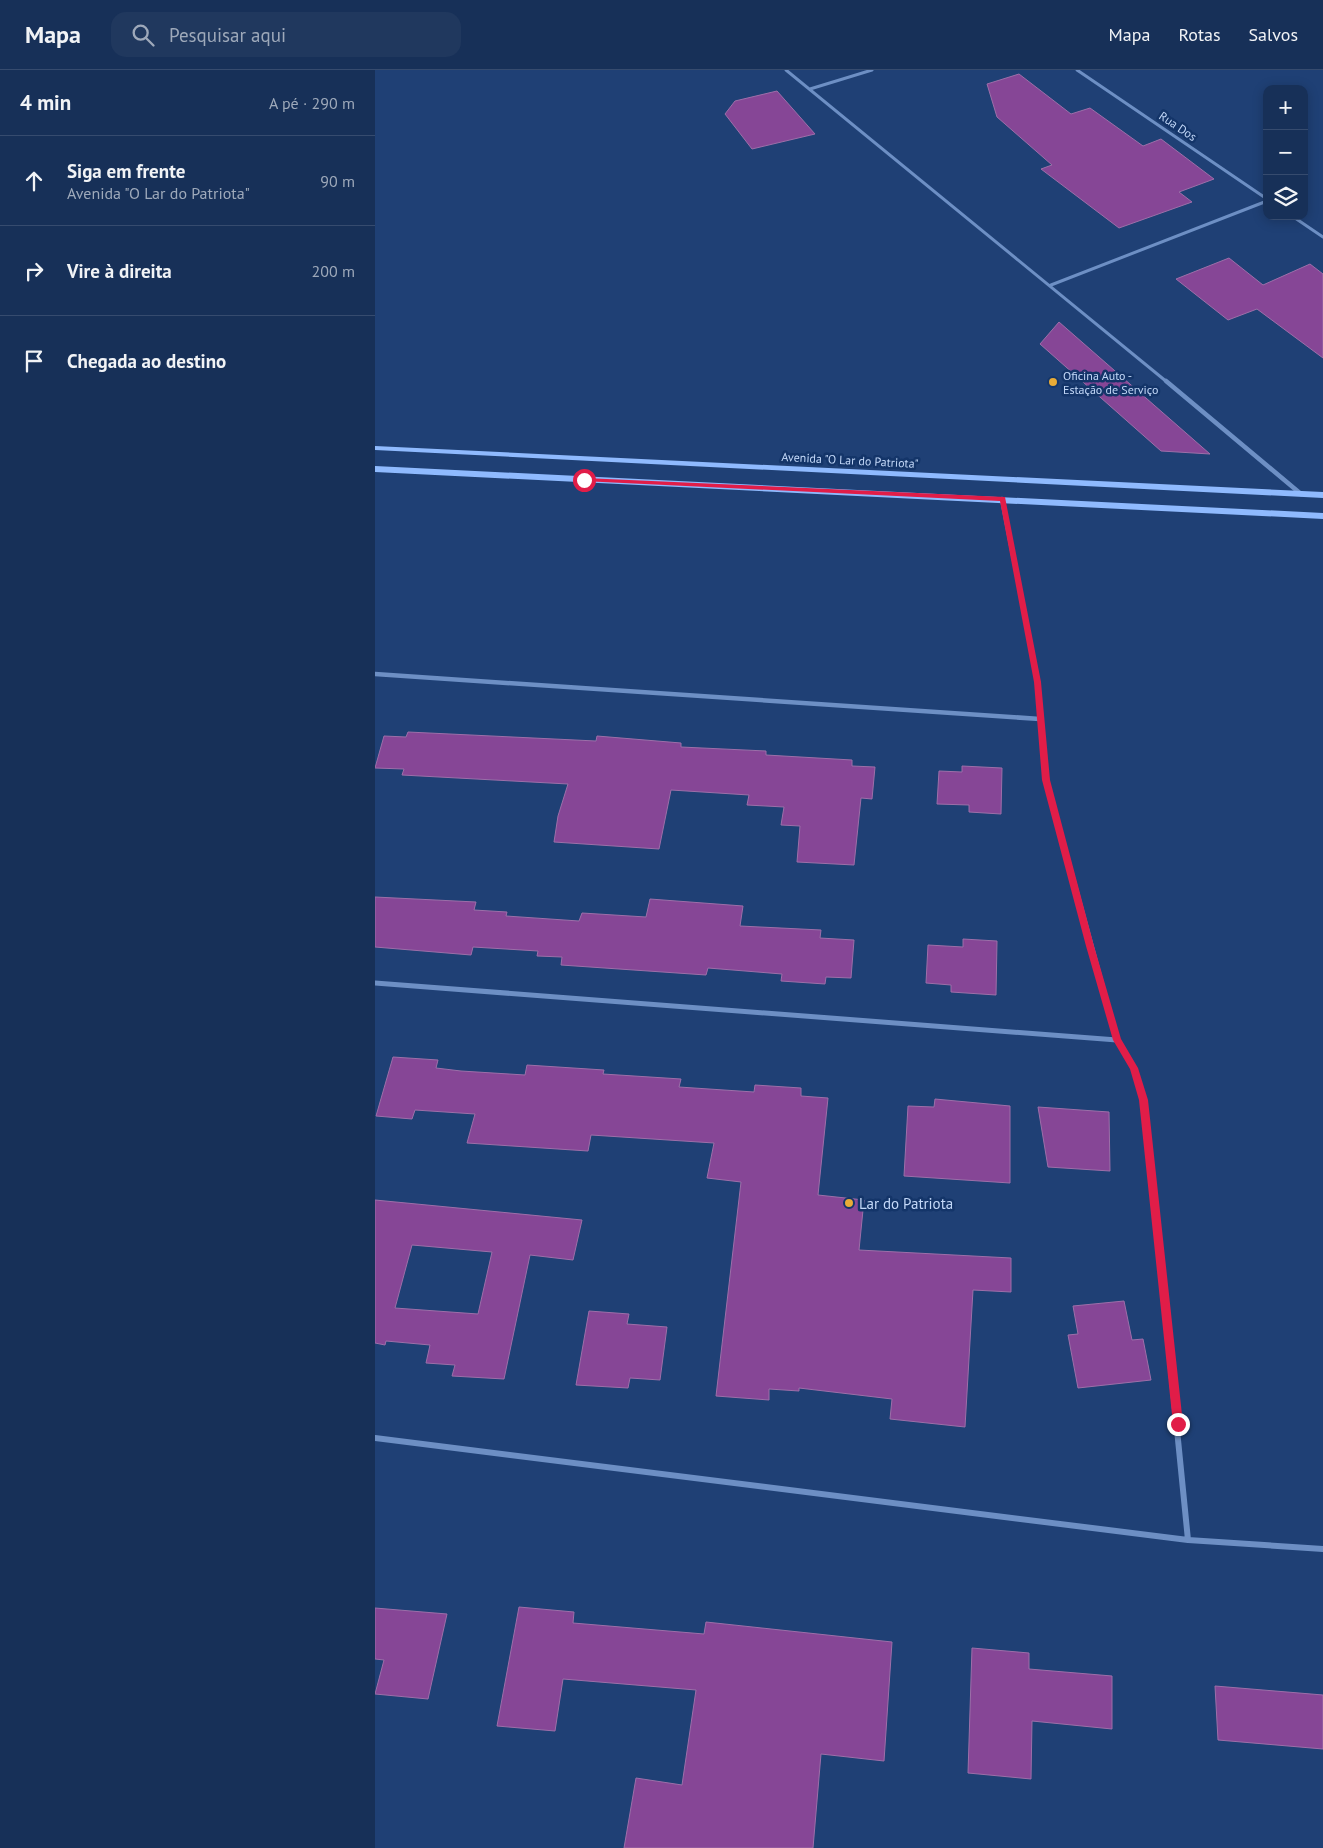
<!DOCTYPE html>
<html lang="pt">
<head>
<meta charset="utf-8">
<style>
	body { margin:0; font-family:"PT Sans",sans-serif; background:#20385e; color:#f1f3f6 }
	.controls { position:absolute; right:15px; top:15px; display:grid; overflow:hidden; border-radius:10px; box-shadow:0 2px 12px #0003 }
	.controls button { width:45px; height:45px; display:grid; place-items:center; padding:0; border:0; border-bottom:1px solid #364b6e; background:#173058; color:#f1f3f6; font:25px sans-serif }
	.stop { position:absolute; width:15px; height:15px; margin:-11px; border:4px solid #e11d48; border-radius:50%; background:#fff }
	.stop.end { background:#e11d48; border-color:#fff; box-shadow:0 1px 5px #0008 }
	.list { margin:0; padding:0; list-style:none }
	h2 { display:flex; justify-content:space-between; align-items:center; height:65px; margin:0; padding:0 20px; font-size:21px }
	h2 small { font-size:16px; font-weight:400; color:#9ea9ba }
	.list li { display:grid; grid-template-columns:32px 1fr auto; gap:15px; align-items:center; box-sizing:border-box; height:90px; padding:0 20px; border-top:1px solid #364b6e }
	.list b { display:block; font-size:19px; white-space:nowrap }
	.list p { margin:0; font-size:16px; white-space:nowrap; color:#9ea9ba }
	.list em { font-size:16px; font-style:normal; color:#9ea9ba }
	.icon { flex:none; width:28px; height:28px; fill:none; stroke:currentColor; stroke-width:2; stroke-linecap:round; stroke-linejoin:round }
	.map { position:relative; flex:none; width:948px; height:1778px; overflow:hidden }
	header { display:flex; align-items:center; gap:30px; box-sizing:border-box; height:70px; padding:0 25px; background:#173058; border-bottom:1px solid #364b6e }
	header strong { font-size:24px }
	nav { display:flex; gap:28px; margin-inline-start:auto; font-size:18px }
	.search { width:350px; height:45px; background:#20385e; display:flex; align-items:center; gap:12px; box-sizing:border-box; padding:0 18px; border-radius:15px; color:#9ea9ba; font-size:19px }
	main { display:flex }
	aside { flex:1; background:#173058 }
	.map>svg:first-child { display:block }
	.building { fill:#864696; stroke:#9d6fa9; fill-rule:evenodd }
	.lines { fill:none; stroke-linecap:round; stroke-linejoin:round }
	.minor-far3 { stroke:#6d8fc4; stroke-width:3 }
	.minor-far2 { stroke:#6d8fc4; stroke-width:4.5 }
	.minor-far1 { stroke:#6d8fc4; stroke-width:5 }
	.minor { stroke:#6d8fc4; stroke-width:6 }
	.secondary { fill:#8fbafe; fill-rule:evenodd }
	.route { fill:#e11d48 }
	.poi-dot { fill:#e8ab37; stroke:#143569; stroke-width:2 }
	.labels { text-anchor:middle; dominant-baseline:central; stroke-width:5; stroke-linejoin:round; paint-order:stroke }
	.far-street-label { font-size:12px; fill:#c3d8f8; stroke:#143569 }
	.far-poi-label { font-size:12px; fill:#c3d8f8; stroke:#143569; text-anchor:start }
	.poi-label { font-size:15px; fill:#c3d8f8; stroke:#143569; text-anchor:start }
</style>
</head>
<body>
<header>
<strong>Mapa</strong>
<div class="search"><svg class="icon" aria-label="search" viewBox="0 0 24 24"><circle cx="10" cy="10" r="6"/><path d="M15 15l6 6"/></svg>Pesquisar aqui</div>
<nav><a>Mapa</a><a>Rotas</a><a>Salvos</a></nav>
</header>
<main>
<aside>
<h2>4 min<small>A pé · 290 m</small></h2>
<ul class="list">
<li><svg class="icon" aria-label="ahead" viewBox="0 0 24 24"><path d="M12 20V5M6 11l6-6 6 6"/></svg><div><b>Siga em frente</b><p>Avenida &quot;O Lar do Patriota&quot;</p></div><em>90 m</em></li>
<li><svg class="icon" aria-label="right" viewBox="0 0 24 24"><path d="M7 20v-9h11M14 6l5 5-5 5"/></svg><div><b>Vire à direita</b></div><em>200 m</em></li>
<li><svg class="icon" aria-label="arrive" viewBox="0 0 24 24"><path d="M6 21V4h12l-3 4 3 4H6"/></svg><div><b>Chegada ao destino</b></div></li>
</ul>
</aside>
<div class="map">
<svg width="948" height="1778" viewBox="0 0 948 1778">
	<rect width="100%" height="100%" fill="#1f4075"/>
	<path class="building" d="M644 4 696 44 715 38 768 76 786 69 839 109 804 122 817 132 744 158 666 99 677 95 622 47 612 14Z
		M402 21 440 64 377 79 350 44 360 31Z
		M854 188 888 215 935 194 948 204V288L882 239 853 250 801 209Z
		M684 252 835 384 786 381 665 274Z
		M33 662 221 671 222 666 306 673V677L391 681V685L477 690V696L500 697 497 729 486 728 479 795 422 792 425 756 406 755 409 737 372 735 374 725 296 720 284 779 179 772 183 746 193 714 27 705 29 699 0 698 9 666 31 667Z
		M587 696 627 698 626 744 594 742V735L562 734 564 701 587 702Z
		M0 827 101 832 99 840 132 842 131 846 204 851 207 843 271 847 275 829 368 836 365 856 446 860 445 868 479 870 476 908 451 907 450 914 406 911 407 904 333 898 331 905 186 895 187 887 162 886 163 881 98 877 96 885 0 877Z
		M588 869 622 871 621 925 576 922V915L551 913 553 875 588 877Z
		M18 987 63 990 61 998 86 1001 150 1005 152 995 229 1000 228 1004 306 1009 304 1017 379 1022 380 1015 426 1018V1026L453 1028 443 1125 489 1130 484 1180 636 1188V1222L598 1220 590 1357 515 1349 517 1329 424 1318V1321L394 1319V1330L341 1326 366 1112 332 1108 339 1073 216 1065 213 1081 92 1073 100 1044 40 1040 37 1049 1 1046Z
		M560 1029 635 1036V1113L529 1106 533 1036 559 1037Z
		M663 1037 734 1042 735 1101 673 1097Z
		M0 1130 207 1150 198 1190 155 1185 129 1309 77 1306 80 1295 51 1293 55 1275 11 1271 10 1275 0 1273ZM37 1175 117 1182 103 1244 20 1238Z
		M749 1231 757 1270 768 1269 776 1310 703 1318 693 1265 703 1264 698 1236Z
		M214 1241 254 1244 252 1254 292 1257 285 1310 255 1308 253 1318 201 1315Z
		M144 1537 199 1542 198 1553 329 1564 331 1552 517 1572 509 1691 446 1684 438 1778H249L261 1708 307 1715 321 1620 188 1609 180 1661 122 1656Z
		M0 1538 72 1544 53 1629 0 1624 9 1590 0 1589Z
		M597 1578 654 1583V1599L737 1606V1659L657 1651 656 1709 593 1703Z
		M840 1616 948 1625V1679L843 1670Z"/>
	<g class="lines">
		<path class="minor-far3" d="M411 0 792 312
			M702 0 892 129
			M435 19 497 0
			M917 146 948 167
			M676 215 892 131"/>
		<path class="minor-far2" d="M791 311 926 424
			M627 429 663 612 670 699
			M0 604 665 649"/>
		<path class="minor-far1" d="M670 698 671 710 742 970 759 998 768 1031 784 1181
			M0 913 742 970"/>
		<path class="minor" d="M784 1179 813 1470
			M0 1368 813 1470 948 1479"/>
		<path class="secondary" d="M0 376 948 422V428L0 380Z
			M0 396 948 443V449L0 402Z"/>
	</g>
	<path class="route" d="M209 408 630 427 666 612 675 710 719 876 746 969 763 998 773 1030 808 1354 807 1358H800L798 1354 764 1030 755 999 738 970 711 876 667 710 659 612 625 431 207 411Z"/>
	<g class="poi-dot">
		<circle cx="678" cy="312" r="5"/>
		<circle cx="474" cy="1133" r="5"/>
	</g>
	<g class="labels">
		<g class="far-street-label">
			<text transform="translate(803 56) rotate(34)">Rua Dos</text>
			<text transform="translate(475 390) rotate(3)">Avenida "O Lar do Patriota"</text>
		</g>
		<g class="far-poi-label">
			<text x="688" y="305">Oficina Auto -<tspan x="688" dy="14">Estação de Serviço</tspan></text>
		</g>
		<g class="poi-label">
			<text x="484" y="1133">Lar do Patriota</text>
		</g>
	</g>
</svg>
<div class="controls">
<button>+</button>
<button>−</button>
<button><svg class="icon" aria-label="layers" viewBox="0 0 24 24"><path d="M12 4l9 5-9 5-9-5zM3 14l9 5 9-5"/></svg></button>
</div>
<div class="stop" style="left:209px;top:410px"></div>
<div class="stop end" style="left:803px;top:1354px"></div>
</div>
</main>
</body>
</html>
